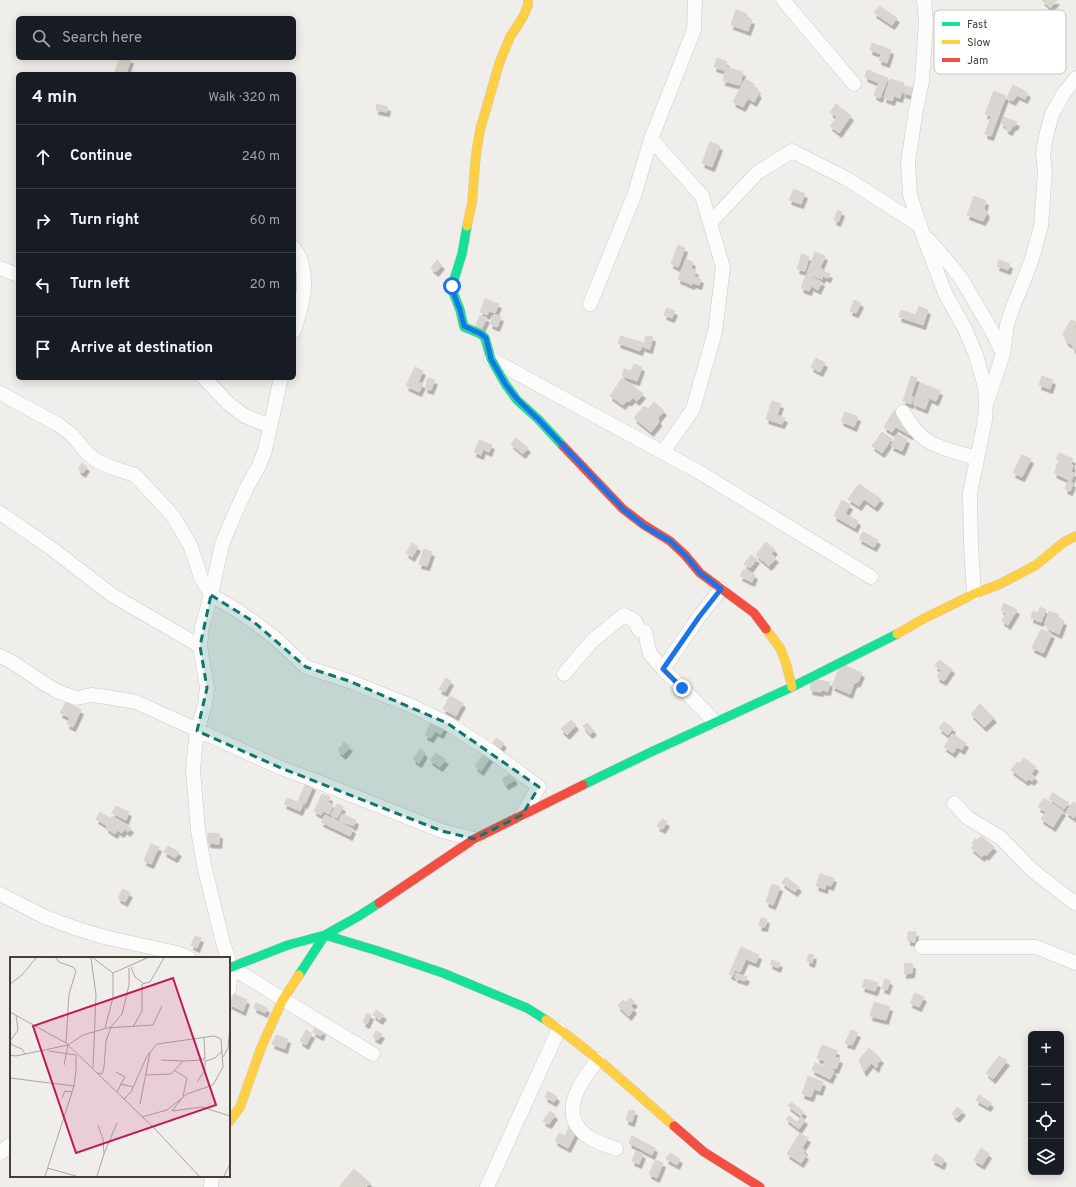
<!DOCTYPE html>
<html lang="en">
<head>
<meta charset="utf-8">
<style>
	body { margin:0; font-family:Overpass,sans-serif; background:#20242c; color:#f1f3f6 }
	.controls { position:absolute; right:12px; bottom:12px; display:grid; overflow:hidden; border-radius:6px; box-shadow:0 2px 10px #0003 }
	.controls button { width:36px; height:36px; display:grid; place-items:center; padding:0; border:0; border-bottom:1px solid #363941; background:#171b24; color:#f1f3f6; font:20px sans-serif }
	.stop { position:absolute; width:12px; height:12px; margin:-9px; border:3px solid #1a73e8; border-radius:50%; background:#fff }
	.stop.end { background:#1a73e8; border-color:#fff; box-shadow:0 1px 4px #0008 }
	.list { margin:0; padding:0; list-style:none }
	h2 { display:flex; justify-content:space-between; align-items:center; height:52px; margin:0; padding:0 16px; font-size:17px }
	h2 small { font-size:13px; font-weight:400; color:#9ea1a6 }
	.list li { display:grid; grid-template-columns:26px 1fr auto; gap:12px; align-items:center; box-sizing:border-box; height:64px; padding:0 16px; border-top:1px solid #363941 }
	.list b { display:block; font-size:15px; white-space:nowrap }
	.list em { font-size:13px; font-style:normal; color:#9ea1a6 }
	.icon { flex:none; width:22px; height:22px; fill:none; stroke:currentColor; stroke-width:2; stroke-linecap:round; stroke-linejoin:round }
	.map { position:relative; flex:none; width:1076px; height:1187px; overflow:hidden }
	.search { position:absolute; background:#171b24; box-shadow:0 2px 10px #0003; left:16px; top:16px; width:280px; height:44px; display:flex; align-items:center; gap:10px; box-sizing:border-box; padding:0 14px; border-radius:6px; color:#9ea1a6; font-size:15px }
	.panel { position:absolute; background:#171b24; box-shadow:0 2px 10px #0003; left:16px; top:72px; width:280px; height:308px; border-radius:6px }
	.map>svg:first-child { display:block }
	.building { fill:#d9d5d0; stroke:#d9d5cf; filter:url(#shadow) }
	.lines { fill:none; stroke-linecap:round; stroke-linejoin:round }
	.street-casing { stroke:#cdcac5; stroke-width:15 }
	.fast-casing { stroke:#d2ccc1; stroke-width:10 }
	.slow-casing { stroke:#d2ccc1; stroke-width:10 }
	.jam-casing { stroke:#d2ccc1; stroke-width:10 }
	.street { stroke:#fdfcfc; stroke-width:14 }
	.fast { stroke:#16e098; stroke-width:9 }
	.slow { stroke:#ffcf43; stroke-width:9 }
	.jam { stroke:#f24e42; stroke-width:9 }
	.route { stroke:#1a73e8; stroke-width:5 }
	.marked { fill:#0f766e; fill-opacity:0.2; stroke:#0f766e; stroke-width:3; stroke-dasharray:8 5; stroke-linejoin:round }
	.inset-road { fill:none; stroke:#aca8a1; stroke-width:1 }
	.view { fill:#c2185b; fill-opacity:0.15; stroke:#c2185b; stroke-width:2 }
	.inset-edge { fill:none; stroke:#473f34; stroke-width:2 }
	.key { fill:#fff; stroke:#c8c5c2; stroke-width:1 }
	.key-label { font-size:11px; fill:#473f34 }
</style>
</head>
<body>
<div class="map">
<svg width="1076" height="1187" viewBox="0 0 1076 1187">
	<defs>
		<filter id="shadow"><feDropShadow dx="2.5" dy="4.5" stdDeviation="0" flood-color="#0004"/></filter>
	</defs>
	<rect width="100%" height="100%" fill="#f0eeea"/>
	<path class="building" d="M1042 0H1057L1050 8Z
		M879 6 897 18 892 25 874 13Z
		M736 10 747 14 746 18 752 20 748 31 731 25Z
		M872 43 891 50 887 63 879 60 881 54 870 50Z
		M120 58 131 59 126 74H114Z
		M717 58 727 62 724 70 714 67Z
		M726 67 743 72 740 85 723 81Z
		M867 70 888 78 880 98 874 95 879 83 865 77Z
		M745 79 754 84 753 86 758 89 756 92 759 93 754 102 748 98 743 107 733 102Z
		M890 79 904 83 900 98 894 96 892 101 884 98Z
		M1013 85 1028 93 1025 99 1017 95 1013 101 1007 98Z
		M905 86 922 90 914 96 903 93Z
		M994 91 1006 96 991 136 985 134 991 116 985 114Z
		M377 104 388 107 387 112 376 110Z
		M836 104 851 116 839 133 830 126 837 117 830 112Z
		M1004 117 1017 122 1015 126 1013 125 1010 131 1006 129V126L1001 123Z
		M710 142 720 146 712 167 702 163Z
		M794 189 805 194 801 204 789 200Z
		M974 196 986 201 984 208 987 213 983 221 967 215Z
		M838 210 842 212 838 222 834 220Z
		M678 245 685 248 678 267 671 264Z
		M815 252 825 256 820 268 823 269 822 271 830 274 828 278 823 276 822 279 807 274Z
		M802 254 809 257 805 271 797 269Z
		M686 259 693 262 691 268 696 271 694 276 701 279 699 285 693 283 692 285 678 279Z
		M437 260 442 265 436 272 431 268Z
		M999 260 1010 264 1008 270 997 266Z
		M806 275 822 282 818 290 811 286 809 291 801 288Z
		M485 299 499 304 495 313 489 311 487 315 480 312Z
		M854 300 861 303 856 313 850 311Z
		M919 306 928 310 923 325 899 317 901 310 916 315Z
		M667 308 675 311 672 318 664 315Z
		M494 314 501 317 497 327 490 324Z
		M480 315 487 318 481 330 475 327Z
		M1071 320 1076 322V349H1073V346L1066 341 1063 333Z
		M621 336 643 343 640 351 618 343Z
		M646 336 653 337 650 349 643 347Z
		M816 358 825 363 820 372 811 367Z
		M634 364 642 367 637 381 622 376 624 369 631 371Z
		M415 367 423 371 418 382 423 384 419 392 406 386Z
		M911 376 917 378 911 396 913 397 911 404 903 401Z
		M1042 376 1053 380 1050 389 1039 385Z
		M428 378 435 380 431 390 425 388Z
		M622 378 638 390 630 401H626L623 405 610 396Z
		M921 383 940 391 936 401 929 398 925 409 913 404Z
		M638 390 643 394 637 401 632 397Z
		M772 401 781 404 777 415 785 418 782 424 766 419Z
		M654 402 664 411 658 418 659 422 651 432 634 418 644 406 648 409Z
		M894 411 902 417 892 432 884 427Z
		M845 412 858 417 854 427 841 421Z
		M900 421 913 428 910 435 896 427Z
		M882 432 892 439 882 453 872 446Z
		M897 434 907 439 902 451 891 446Z
		M516 438 528 448 523 454 511 444Z
		M479 440 492 445 489 452 483 449 481 455 474 452Z
		M1059 453 1073 459 1071 464 1073 465 1071 472 1074 473 1071 481 1054 473 1057 467H1056L1059 460 1056 459Z
		M1022 455 1031 459 1022 477 1013 473Z
		M82 463 87 467 83 473 78 469Z
		M1068 481 1073 483 1070 491 1065 489Z
		M859 484 881 499 875 507 864 499 859 506 848 499Z
		M842 500 850 505 845 514 858 521 855 528 834 516Z
		M863 532 878 540 874 547 859 539Z
		M766 542 775 550 771 554 776 558 769 566 756 555Z
		M412 543 418 547 412 557 406 553Z
		M424 549 432 552 427 566 419 564Z
		M751 555 757 559 750 568 744 564Z
		M744 569 755 575 752 582 740 576Z
		M1004 603 1017 610 1008 625 1002 621 1006 613 1001 610Z
		M1040 607 1046 610 1041 622 1031 618 1033 611 1038 613Z
		M1049 611 1059 615 1058 618 1064 621 1059 634 1048 629 1045 623Z
		M1041 629 1052 634 1043 653 1032 648Z
		M939 660 952 669 944 681 937 677 941 670 935 666Z
		M841 664 862 673 858 682 854 683 850 694 832 686Z
		M446 678 451 681 445 692 439 689Z
		M812 679 830 682 828 691 821 690V692L810 690Z
		M450 696 463 703 456 716 443 709Z
		M66 702 81 710 73 727 67 724 70 718 60 713Z
		M980 704 994 718 984 727 971 714Z
		M432 720 445 726 441 734 435 731 431 738 425 735Z
		M571 720 576 725 567 735 561 729Z
		M944 722 953 728 948 735 939 728Z
		M587 723 594 731 590 734 583 726Z
		M952 734 966 743 962 750 957 747 953 753 944 747Z
		M496 738 504 743 497 753 490 748Z
		M344 742 350 747 343 755 338 750Z
		M420 749 425 753 419 763 413 759Z
		M485 752 491 756 481 771 475 766Z
		M436 753 446 760 440 767 430 760Z
		M1024 758 1036 767 1031 774 1035 777 1032 781 1029 779 1026 781 1011 770 1017 762 1020 763Z
		M511 774 515 780 506 785 502 779Z
		M306 783 313 786 305 804 298 801Z
		M1053 793 1069 803 1064 809 1049 799Z
		M322 794 330 797 328 802 333 805 329 814 323 811 321 815 314 811Z
		M287 798 303 804 300 811 284 804Z
		M1044 798 1063 811 1053 827 1041 819 1046 812 1038 807Z
		M1073 802 1076 804V815L1074 818 1066 812Z
		M337 804 343 807 337 818 331 815Z
		M116 806 129 812 126 820 112 813Z
		M100 812 111 819 112 816 131 828 128 832 124 829 122 833 117 830 115 834 106 828 107 826 96 819Z
		M342 814 356 820 354 826 339 821Z
		M325 815 353 829 350 836 321 822Z
		M662 819 667 822 663 829 657 826Z
		M208 833 220 834 219 844 208 843Z
		M981 836 994 847 986 856 984 854 982 857 971 848 974 845 972 843 975 839 977 840Z
		M151 844 159 847 151 864 144 861Z
		M168 846 179 852 175 858 164 852Z
		M820 874 834 878 831 886 826 884 825 889 816 886Z
		M786 877 799 887 795 892 782 883Z
		M772 884 780 887 773 905 766 902Z
		M123 889 130 893 125 902 118 898Z
		M761 918 767 919 765 927 759 926Z
		M908 932H916L915 942 908 941Z
		M195 936 201 938 197 948 191 945Z
		M741 947 759 955 756 963 746 959 740 972 735 970 733 976 729 974Z
		M809 954 814 955 812 963 807 961Z
		M772 960 780 963 778 968 770 964Z
		M905 963 913 964 912 973 904 974Z
		M736 973 747 977 745 981 735 978Z
		M865 979 878 983 875 991 862 987Z
		M885 979 890 981 887 990 882 988Z
		M915 993 924 997 919 1007 910 1003Z
		M234 994 247 1000 243 1011 229 1004Z
		M630 998 635 1002 631 1006 634 1009 629 1016 618 1006 623 1000 626 1002Z
		M874 1002 890 1007 886 1020 870 1016Z
		M256 1003 267 1008 265 1013 254 1008Z
		M376 1010 384 1015 380 1020 373 1015Z
		M367 1013 371 1015 367 1024 363 1022Z
		M315 1027 323 1031 321 1036 313 1032Z
		M306 1030 312 1034 306 1045 300 1041Z
		M851 1030 858 1033 852 1045 845 1043Z
		M376 1031 382 1034 378 1040 373 1037Z
		M276 1035 288 1039 285 1049 272 1044Z
		M822 1045 837 1051 835 1057 840 1059 836 1069 833 1068V1069L823 1066 825 1061 817 1058Z
		M869 1048 881 1059 877 1064 878 1065 876 1068 871 1063 864 1072 859 1060Z
		M999 1056 1007 1061 993 1079 986 1073Z
		M815 1063 834 1071 830 1079 812 1070Z
		M808 1076 823 1082 820 1091 814 1089 811 1097 802 1094Z
		M548 1091 557 1097 554 1102 545 1097Z
		M979 1095 991 1103 988 1107 976 1100Z
		M791 1102 804 1112 801 1116 788 1106Z
		M957 1107 963 1111 957 1118 952 1114Z
		M629 1110 635 1111 632 1122 626 1120Z
		M550 1111 555 1115 549 1124 543 1121Z
		M789 1116 797 1122 801 1117 805 1120 799 1129 786 1119Z
		M570 1125 578 1128 568 1148 555 1141 559 1133 565 1136Z
		M800 1133 808 1138 802 1148 805 1150 803 1153 806 1155 801 1163 787 1154Z
		M632 1136 655 1148 652 1155 629 1143Z
		M981 1148 989 1154 982 1165 974 1160Z
		M636 1151 643 1154 639 1164 632 1161Z
		M670 1153 680 1159 677 1165 666 1159Z
		M935 1154 944 1159 942 1165 932 1160Z
		M655 1160 663 1163 657 1178 649 1174Z
		M354 1169 370 1183 366 1187H339Z"/>
	<g class="lines">
		<g class="street-casing">
			<path id="street" d="M783 0 854 84
				M924 0 926 21 922 81 916 110 908 162 910 195 924 238 945 293 965 329 976 355 985 387 986 404 985 420 970 493 971 545 974 594
				M710 223 757 173 792 151 849 180 919 225
				M928 239 953 268 962 280 992 331 1003 354 988 399
				M294 248C312 273 302 305 294 331
				M0 268 18 275
				M590 304 634 196 651 139
				M1003 354 1007 325 1013 306 1022 285 1032 259 1041 226 1045 171 1043 154 1046 136 1052 114 1064 93 1076 78
				M491 359 699 472 871 577
				M204 378 229 404 245 416 270 426
				M0 393 59 425 72 435 87 453 97 461 113 468 135 475 173 516 182 531 191 547 201 578 211 595 238 611 254 622 275 638 306 667 349 681 414 707 447 723 492 752 539 787 522 815
				M903 412C923 448 941 447 977 458
				M663 452 693 409 715 332 723 267 702 196 651 139 694 30 695 0
				M0 513 51 548 112 595 200 646
				M0 656 12 662 45 684 59 692 76 698 91 695 107 697 136 702 281 768 311 779 442 831 474 839
				M564 674 592 641 624 615 635 621 639 630 645 632 650 654 663 669
				M715 722 682 688 663 669 699 617 721 589
				M954 803 968 818 1001 838 1032 870 1076 904
				M0 894 45 917 75 928 104 937 177 953 189 958
				M922 947H1036L1076 963
				M228 958 223 943 204 865 198 830 193 770 195 748 197 731 205 705 207 688 200 646 202 627 211 595 222 544 233 518 247 487 259 466 265 450 281 378
				M229 961 231 967 229 989
				M231 967 297 1008 373 1054
				M598 1060C579 1083 556 1116 590 1138 598 1143 607 1145 616 1149
				M0 1153 11 1144
				M211 1187 212 1176
				M487 1187 559 1029"/>
		</g>
		<g class="fast-casing">
			<path id="fast" d="M467 226 462 254 452 286 453 292 460 310 464 327 481 334 485 338 491 359 506 385 517 400 538 419 563 446
				M583 785 651 752 792 687 897 634
				M229 968 288 945 325 935 359 916 379 903
				M299 975 325 935 378 951 443 973 527 1008 546 1020"/>
		</g>
		<g class="slow-casing">
			<path id="slow" d="M467 226 472 203 476 154 480 130 499 64 510 37 523 17 528 5V0
				M766 629 780 648 786 663 792 687
				M897 634 923 619 974 594 1000 584 1036 565 1064 542 1076 536
				M546 1020C592 1051 632 1090 674 1126
				M229 1122 240 1107 261 1048 282 1001 299 975"/>
		</g>
		<g class="jam-casing">
			<path id="jam" d="M563 446 623 509 644 525 670 541 685 555 700 573 754 613 766 629
				M379 903 474 839 583 785
				M674 1126 704 1152 760 1187"/>
		</g>
		<use href="#street" class="street"/>
		<use href="#fast" class="fast"/>
		<use href="#slow" class="slow"/>
		<use href="#jam" class="jam"/>
	</g>
	<g class="lines">
		<path class="route" d="M452 286 453 292 460 310 464 326 481 334 486 338 491 359 506 385 518 400 538 419 623 509 644 526 670 541 685 555 700 573 721 589 699 617 663 669 682 688"/>
	</g>
	<path class="marked" d="M211 595 254 622 306 667 349 681 447 723 539 787 522 815 474 839 442 831 281 768 197 731 207 688 200 646Z"/>
	<g transform="translate(10 957)">
		<rect width="220" height="220" fill="#f0eeea"/>
		<path class="inset-road" d="M46 1 49 5 63 10 66 14 59 37 56 86M81 1 86 38 83 111M83 1 103 16M121 10 125 20 133 26M0 27 12 18 26 1M0 55 56 86 144 171 189 219M123 70 132 54V27L140 25 154 1M95 71 103 41V16L137 1M0 84 8 73 6 58M0 84 2 88 12 92 15 97M0 98 6 99 58 88 73 78 97 71 143 68 152 49M213 100 218 91 220 70M151 103 173 104M196 104 205 101 212 94M54 108 58 88M165 114 177 121 173 139M106 115 115 120 111 127M88 116 92 117 94 110 96 84 101 70 112 57 119 28V11M136 118 161 117 173 104 192 103 195 100 194 81M0 121 64 129M187 125 195 113V100M107 135 111 127 123 130M52 141 55 134 62 135M114 142 121 135 137 99 147 87 204 79 211 82 213 110 203 128 177 137 157 153 132 160M130 147 140 95M162 154 192 150 220 159M162 154 172 141M94 197 107 166M37 211 66 219M35 219 64 129 66 113V98L39 94M87 219 94 197 93 182 88 168M214 219 220 207"/>
		<path class="view" d="M163 21 206 148 66 196 23 69Z"/>
		<rect width="220" height="220" class="inset-edge"/>
	</g>
	<rect x="934" y="10" width="132" height="64" rx="6" class="key"/>
	<rect x="942" y="22" width="18" height="4" fill="#16e098"/>
	<rect x="942" y="40" width="18" height="4" fill="#ffcf43"/>
	<rect x="942" y="58" width="18" height="4" fill="#f24e42"/>
	<g class="key-label">
		<text x="967" y="28">Fast</text>
		<text x="967" y="46">Slow</text>
		<text x="967" y="64">Jam</text>
	</g>
</svg>
<div class="controls">
<button>+</button>
<button>−</button>
<button><svg class="icon" aria-label="locate" viewBox="0 0 24 24"><circle cx="12" cy="12" r="6"/><path d="M12 2v4M12 18v4M2 12h4M18 12h4"/></svg></button>
<button><svg class="icon" aria-label="layers" viewBox="0 0 24 24"><path d="M12 4l9 5-9 5-9-5zM3 14l9 5 9-5"/></svg></button>
</div>
<div class="stop" style="left:452px;top:286px"></div>
<div class="stop end" style="left:682px;top:688px"></div>
<div class="search"><svg class="icon" aria-label="search" viewBox="0 0 24 24"><circle cx="10" cy="10" r="6"/><path d="M15 15l6 6"/></svg>Search here</div>
<section class="panel">
<h2>4 min<small>Walk · 320 m</small></h2>
<ul class="list">
<li><svg class="icon" aria-label="ahead" viewBox="0 0 24 24"><path d="M12 20V5M6 11l6-6 6 6"/></svg><div><b>Continue</b></div><em>240 m</em></li>
<li><svg class="icon" aria-label="right" viewBox="0 0 24 24"><path d="M7 20v-9h11M14 6l5 5-5 5"/></svg><div><b>Turn right</b></div><em>60 m</em></li>
<li><svg class="icon" aria-label="left" viewBox="0 0 24 24"><path d="M17 20v-9H6M10 6l-5 5 5 5"/></svg><div><b>Turn left</b></div><em>20 m</em></li>
<li><svg class="icon" aria-label="arrive" viewBox="0 0 24 24"><path d="M6 21V4h12l-3 4 3 4H6"/></svg><div><b>Arrive at destination</b></div></li>
</ul>
</section>
</div>
</body>
</html>
